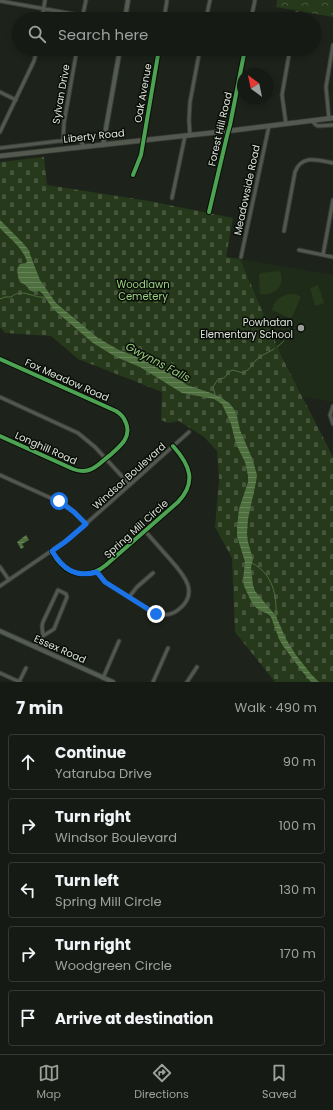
<!DOCTYPE html>
<html lang="en">
<head>
<meta charset="utf-8">
<style>
	body { margin:0; font-family:Poppins,sans-serif; background:#232722; color:#f1f3f6 }
	.compass { position:absolute; left:237px; top:68px; width:36px; height:36px; border-radius:50%; background:#161a14; box-shadow:0 2px 6px #0003; rotate:327deg }
	.stop { position:absolute; width:12px; height:12px; margin:-9px; border:3px solid #1a73e8; border-radius:50%; background:#fff }
	.stop.end { background:#1a73e8; border-color:#fff; box-shadow:0 1px 4px #0008 }
	.list { margin:0; padding:0; list-style:none }
	h2 { display:flex; justify-content:space-between; align-items:center; height:52px; margin:0; padding:0 16px; font-size:17px }
	h2 small { font-size:13px; font-weight:400; color:#9ea1a0 }
	.list li { display:grid; grid-template-columns:26px 1fr auto; gap:12px; align-items:center; box-sizing:border-box; height:56px; margin:0 8px 8px; padding:0 8px; border:1px solid #353834; border-radius:4px }
	.list b { display:block; font-size:15px; white-space:nowrap }
	.list p { margin:0; font-size:13px; white-space:nowrap; color:#9ea1a0 }
	.list em { font-size:13px; font-style:normal; color:#9ea1a0 }
	.icon { flex:none; width:22px; height:22px; fill:none; stroke:currentColor; stroke-width:2; stroke-linecap:round; stroke-linejoin:round }
	.map { position:relative; flex:none; width:333px; height:682px; overflow:hidden }
	.search { position:absolute; background:#161a14; box-shadow:0 2px 6px #0003; left:12px; right:12px; top:12px; height:44px; display:flex; align-items:center; gap:10px; box-sizing:border-box; padding:0 14px; border-radius:22px; color:#9ea1a0; font-size:15px }
	.sheet { height:372px; background:#161a14 }
	nav { display:flex; justify-content:space-around; align-items:center; box-sizing:border-box; height:56px; border-top:1px solid #353834; background:#161a14; font-size:11px; color:#9ea1a0 }
	nav a { display:grid; justify-items:center; gap:2px }
	nav .on { color:#999f97 }
	.map>svg:first-child { display:block }
	.built { fill:#1f2b19 }
	.cemetery { fill:url(#cemetery-stones) }
	.park { fill:url(#park-crowns) }
	.garden { fill:#26391b }
	.water { fill:url(#water-rules) }
	.lines { fill:none; stroke-linecap:round; stroke-linejoin:round }
	.stream { stroke:#4e6f3e; stroke-width:1 }
	.street-casing { stroke:#393c37; stroke-width:5 }
	.secondary-casing { stroke:#393c37; stroke-width:6 }
	.primary-casing { stroke:#393c37; stroke-width:6 }
	.street { stroke:#52584f; stroke-width:3 }
	.secondary { stroke:#545b51; stroke-width:4 }
	.primary { stroke:#53594f; stroke-width:4.5 }
	.cycleway-casing { stroke:#090d07; stroke-width:6 }
	.cycleway { stroke:#4ca352; stroke-width:4 }
	.route { stroke:#1a73e8; stroke-width:5 }
	.poi-dot { fill:#999f97; stroke:#090d07; stroke-width:1.5 }
	.labels { text-anchor:middle; dominant-baseline:central; stroke-width:3; stroke-linejoin:round; paint-order:stroke }
	.street-label { font-size:10px; fill:#dce3da; stroke:#090d07 }
	.park-label { font-size:10px; fill:#9dd283; stroke:#090d07 }
	.poi-label { font-size:10px; fill:#dce3da; stroke:#090d07; text-anchor:end }
	.water-label { font-size:11px; font-style:italic; fill:#9cd282; stroke:#090d07 }
</style>
</head>
<body>
<div class="map">
<svg width="333" height="682" viewBox="0 0 333 682">
	<defs>
		<pattern id="cemetery-stones" width="16" height="16" patternUnits="userSpaceOnUse"><rect width="16" height="16" fill="#26391b"/><path d="M2 7V4a2 2 0 0 1 4 0v3zM10 15v-3a2 2 0 0 1 4 0v3z" fill="#45563c"/></pattern>
		<pattern id="park-crowns" width="20" height="18" patternUnits="userSpaceOnUse"><rect width="20" height="18" fill="#26391b"/><path d="M2 6a3 3 0 1 1 6 0M12 15a3 3 0 1 1 6 0" fill="none" stroke="#45563c"/></pattern>
		<pattern id="water-rules" width="6" height="5" patternUnits="userSpaceOnUse"><rect width="6" height="5" fill="#4e6f3e"/><path d="M0 2.5h6" fill="none" stroke="#678359"/></pattern>
	</defs>
	<rect width="100%" height="100%" fill="#1d221b"/>
	<path class="built" d="M240 259 333 275V402L303 397 281 355Z"/>
	<path class="cemetery" d="M44 157 47 185 149 201 233 218 226 257 240 259 281 355 333 457V682H275L235 632 232 558 215 527 219 480 217 451 204 437 179 421 168 423 161 420 162 392 78 359 51 336 5 333 0 327V162Z"/>
	<path class="park" d="M277 0H333V17L276 7Z"/>
	<path class="garden" d="M280 271C286 286 275 296 260 294L259 275 261 273Z
		M318 285 324 303 315 306 310 288Z
		M290 294H295L301 297 292 317 289 318 272 310C274 300 280 296 290 294Z"/>
	<path class="water" d="M0 220 22 242 28 249 40 280 56 303 98 338 119 350 143 359 163 369 179 379 187 385 214 394 222 398 230 404 234 409 237 416 240 430 252 458 257 475 256 482 248 519 247 534 248 542 253 559 251 568 253 585 255 591 276 616 286 639 296 655 311 674 319 682H311L301 670 283 646 279 639 271 617 268 614 259 610 254 606 250 599 244 586 243 579 245 562 237 536V527L239 509 248 482V476L245 462 236 444 231 424 222 404 214 399 182 393 140 367 116 357 93 343 53 309 42 293 39 291 34 292 29 290 27 286 20 282 18 276 17 269 20 264 26 263 27 261C22 247 9 238 0 228Z
		M26 535 29 540 22 544 24 547 21 549 17 542Z"/>
	<g class="lines">
		<path class="stream" d="M0 299 5 297H11C23 287 33 299 45 297
			M277 347 284 341
			M215 394 213 387 218 379 224 378 230 371 233 370 243 373 249 369 255 361 263 355 274 349
			M252 563C273 574 277 595 276 617"/>
		<g class="street-casing">
			<path id="street" d="M0 1 102 19
				M42 19 45 0
				M82 19 86 0
				M164 19 167 0
				M206 19 210 0
				M251 19 255 0
				M295 19 297 13
				M0 92 16 100
				M329 119 326 87 333 45
				M312 121 316 125 318 126 333 125
				M286 124 282 95 290 49
				M0 132 34 61 37 49
				M190 135 189 120 190 102 200 49
				M63 141 64 123 77 49
				M0 148 76 139 80 140 84 147
				M133 175 141 155 159 49
				M172 198 185 136
				M209 212 227 136 230 125 245 49
				M284 231 295 172C302 154 318 160 333 163
				M299 250 333 257
				M323 255 333 200
				M241 257 269 126
				M0 359 116 411C121 414 124 417 126 423 132 438 119 447 109 456 102 461 97 468 89 470 83 472 78 471 73 469L0 436
				M0 397 78 433 95 447 130 485
				M333 406 330 415 333 424
				M0 475 64 504 74 512 86 524
				M52 551C54 555 57 560 61 564 74 578 93 576 106 565L178 502C197 482 190 465 173 446
				M0 567 9 580
				M97 572 105 582 152 612C161 616 170 616 178 610 202 592 181 572 168 557 160 548 153 540 145 531
				M0 586 70 538 189 432
				M129 597 137 587 153 573
				M35 647 39 640 43 636 42 626 43 622 58 590 66 594 67 597 54 629 43 636
				M0 673 20 682
				M103 678 119 641
				M19 682 26 668
				M153 682 168 648
				M187 682 197 667"/>
		</g>
		<g class="secondary-casing">
			<path id="secondary" d="M125 19 128 0
				M103 145 120 49
				M0 631 113 682"/>
		</g>
		<g class="primary-casing">
			<path id="primary" d="M0 156 228 131 333 118"/>
		</g>
		<use href="#street" class="street"/>
		<use href="#secondary" class="secondary"/>
		<use href="#primary" class="primary"/>
		<g class="cycleway-casing">
			<path id="cycleway" d="M133 175 141 155 159 49
				M209 212 227 136 230 125 245 49
				M0 359 116 411C121 414 124 417 126 423 132 438 119 447 109 456 102 461 97 468 89 470 83 472 78 471 73 469L0 436
				M52 551C54 555 57 560 61 564 74 578 93 576 106 565L178 502C197 482 190 465 173 446"/>
		</g>
		<use href="#cycleway" class="cycleway"/>
	</g>
	<g class="lines">
		<path class="route" d="M59 501 74 512 86 524 65 542 52 551C63 569 75 578 97 572L105 582 156 614"/>
	</g>
	<circle class="poi-dot" cx="301" cy="328" r="4"/>
	<g class="labels">
		<g class="street-label">
			<text transform="translate(143 93) rotate(-80)">Oak Avenue</text>
			<text transform="translate(61 94) rotate(-80)">Sylvan Drive</text>
			<text transform="translate(220 129) rotate(-77)">Forest Hill Road</text>
			<text transform="translate(94 136) rotate(-6)">Liberty Road</text>
			<text transform="translate(247 190) rotate(-78)">Meadowside Road</text>
			<text transform="translate(67 380) rotate(24)">Fox Meadow Road</text>
			<text transform="translate(46 448) rotate(24)">Longhill Road</text>
			<text transform="translate(129 476) rotate(-42)">Windsor Boulevard</text>
			<text transform="translate(136 529) rotate(-42)">Spring Mill Circle</text>
			<text transform="translate(60 649) rotate(24)">Essex Road</text>
		</g>
		<g class="park-label">
			<text x="143" y="284">Woodlawn<tspan x="143" dy="12">Cemetery</tspan></text>
		</g>
		<g class="poi-label">
			<text x="293" y="322">Powhatan<tspan x="293" dy="12">Elementary School</tspan></text>
		</g>
		<g class="water-label">
			<text transform="translate(158 362) rotate(28)">Gwynns Falls</text>
		</g>
	</g>
</svg>
<svg class="compass" viewBox="-18 -18 36 36"><path d="M0-13l5 13h-10z" fill="#e53935"/><path d="M0 13l5-13h-10z" fill="#9ea1a0"/></svg>
<div class="stop" style="left:59px;top:501px"></div>
<div class="stop end" style="left:156px;top:614px"></div>
<div class="search"><svg class="icon" aria-label="search" viewBox="0 0 24 24"><circle cx="10" cy="10" r="6"/><path d="M15 15l6 6"/></svg>Search here</div>
</div>
<section class="sheet">
<h2>7 min<small>Walk · 490 m</small></h2>
<ul class="list">
<li><svg class="icon" aria-label="ahead" viewBox="0 0 24 24"><path d="M12 20V5M6 11l6-6 6 6"/></svg><div><b>Continue</b><p>Yataruba Drive</p></div><em>90 m</em></li>
<li><svg class="icon" aria-label="right" viewBox="0 0 24 24"><path d="M7 20v-9h11M14 6l5 5-5 5"/></svg><div><b>Turn right</b><p>Windsor Boulevard</p></div><em>100 m</em></li>
<li><svg class="icon" aria-label="left" viewBox="0 0 24 24"><path d="M17 20v-9H6M10 6l-5 5 5 5"/></svg><div><b>Turn left</b><p>Spring Mill Circle</p></div><em>130 m</em></li>
<li><svg class="icon" aria-label="right" viewBox="0 0 24 24"><path d="M7 20v-9h11M14 6l5 5-5 5"/></svg><div><b>Turn right</b><p>Woodgreen Circle</p></div><em>170 m</em></li>
<li><svg class="icon" aria-label="arrive" viewBox="0 0 24 24"><path d="M6 21V4h12l-3 4 3 4H6"/></svg><div><b>Arrive at destination</b></div></li>
</ul>
</section>
<nav>
<a class="on"><svg class="icon" aria-label="map" viewBox="0 0 24 24"><path d="M3 6l6-2 6 2 6-2v14l-6 2-6-2-6 2zM9 4v14M15 6v14"/></svg>Map</a>
<a><svg class="icon" aria-label="directions" viewBox="0 0 24 24"><path d="M12 3l9 9-9 9-9-9zM9 14v-3h6M13 9l2 2-2 2"/></svg>Directions</a>
<a><svg class="icon" aria-label="saved" viewBox="0 0 24 24"><path d="M7 4h10v16l-5-4-5 4z"/></svg>Saved</a>
</nav>
</body>
</html>
